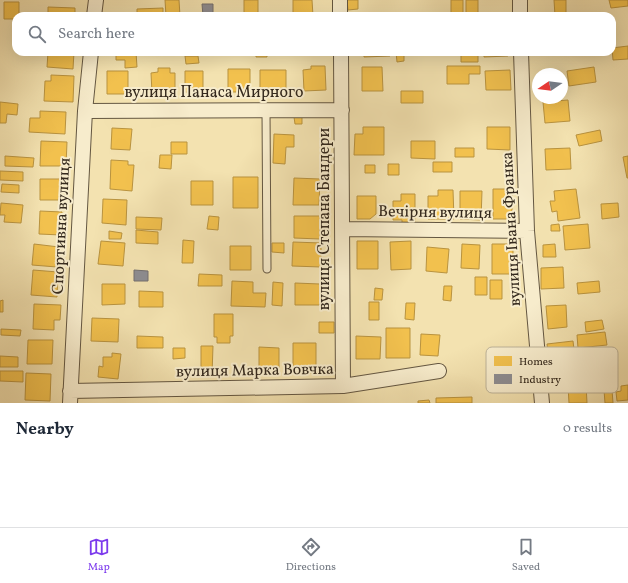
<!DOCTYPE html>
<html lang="en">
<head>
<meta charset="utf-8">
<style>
	body { margin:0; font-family:Vollkorn,serif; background:#f2f2f3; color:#1f2937 }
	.compass { position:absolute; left:532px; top:68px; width:36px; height:36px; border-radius:50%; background:#fff; box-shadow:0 4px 16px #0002; rotate:257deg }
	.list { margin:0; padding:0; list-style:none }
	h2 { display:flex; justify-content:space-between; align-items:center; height:52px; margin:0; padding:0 16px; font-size:17px }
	h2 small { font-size:13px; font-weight:400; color:#747a83 }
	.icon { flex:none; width:22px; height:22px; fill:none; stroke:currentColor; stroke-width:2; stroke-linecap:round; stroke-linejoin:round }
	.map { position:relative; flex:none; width:628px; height:403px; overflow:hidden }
	.search { position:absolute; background:#fff; box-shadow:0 4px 16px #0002; left:12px; right:12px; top:12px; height:44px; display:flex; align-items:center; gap:10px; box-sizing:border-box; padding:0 14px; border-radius:12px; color:#747a83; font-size:15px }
	.sheet { height:124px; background:#fff }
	nav { display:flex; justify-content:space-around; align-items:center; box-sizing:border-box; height:56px; border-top:1px solid #e0e1e3; background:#fff; font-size:11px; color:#747a83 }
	nav a { display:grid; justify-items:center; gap:2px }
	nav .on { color:#7c3aed }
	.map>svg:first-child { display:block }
	.homes { fill:#f2c14e; stroke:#b9933f }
	.industry { fill:#8d8d92; stroke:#726f6f }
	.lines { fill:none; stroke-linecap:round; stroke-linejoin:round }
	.service-casing { stroke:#645742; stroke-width:9 }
	.minor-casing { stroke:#645742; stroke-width:16 }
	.service { stroke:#f7eccc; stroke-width:7 }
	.minor { stroke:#f7eccc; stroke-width:14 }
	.labels { text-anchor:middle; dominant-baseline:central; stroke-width:4; stroke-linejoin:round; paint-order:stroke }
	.street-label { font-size:16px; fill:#34291d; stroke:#f7eccc }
	.key { fill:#f7eccc; stroke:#bcb298; stroke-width:1 }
	.key-label { font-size:11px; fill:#34291d }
</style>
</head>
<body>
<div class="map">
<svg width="628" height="403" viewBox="0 0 628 403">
	<rect width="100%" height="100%" fill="#f3e2b0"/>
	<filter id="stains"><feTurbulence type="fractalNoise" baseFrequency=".005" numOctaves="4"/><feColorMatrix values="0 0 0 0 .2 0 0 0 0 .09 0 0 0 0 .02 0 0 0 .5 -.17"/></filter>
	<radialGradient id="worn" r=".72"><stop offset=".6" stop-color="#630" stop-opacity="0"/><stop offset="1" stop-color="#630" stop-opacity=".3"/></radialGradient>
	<path class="homes" d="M165 0H179L180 16H166Z
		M244 0H258V16H244Z
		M293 0H312L313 16H293Z
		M347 0H358V9L348 10Z
		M451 0H463V16H451Z
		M466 0H478V14H466Z
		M554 0H566V16H555Z
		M609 0H628V6L611 8Z
		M4 2H19V16H16V19H4Z
		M48 7 75 8V16H48Z
		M163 8V16H137V9Z
		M628 46V59L613 60 612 48Z
		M48 52H74L73 69 47 67Z
		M116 52H136L137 67 125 68V60H116Z
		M256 52H267V57H256Z
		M364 52H390V56L364 57Z
		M396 52H404V61L397 62Z
		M461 52H478V62H461Z
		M484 52H508V56L484 57Z
		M538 52H563V54L538 55Z
		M185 56H198L199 63 186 64Z
		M311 66H325L326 90 304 91 303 70 311 69Z
		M447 66H480V74H469V84H447Z
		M362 67H382L383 91H362Z
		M594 67 596 82 569 86 567 71Z
		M158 68H170V73H175V93H152L151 73 158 72Z
		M228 69H250V92H228Z
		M260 70H286V93H260Z
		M510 70 511 90H486L485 71Z
		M107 71H128V94H107Z
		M185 71H203V93L185 92Z
		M51 75 74 76 73 102 44 101 45 81H51Z
		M401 91H423V103H401Z
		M568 100 570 121 545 123 543 102Z
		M0 102 18 104 17 115 7 114 6 123H0Z
		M40 111 66 112 65 134 29 132 30 118H40Z
		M294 117H302V124H295Z
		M363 127H384V155H354L355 134H363Z
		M487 127H510V150L487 149Z
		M112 128 132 129 130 150 111 149Z
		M600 130 602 141 579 146 576 135Z
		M274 134 294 135V147H286L285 164 273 163Z
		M41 141 67 142 66 166H40Z
		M411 141H435V159L411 158Z
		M171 142H187V154H171Z
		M455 148H474V157H455Z
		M570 148 571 169 546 170 545 149Z
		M160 155H172L171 169 159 168Z
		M5 156 34 158 33 167 5 166Z
		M628 156V178H627L623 157Z
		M111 160 128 161V165H134L132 191 110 189Z
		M433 162H452V172H433Z
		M388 164H399V175H388Z
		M365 165H375V173H365Z
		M0 171 23 172V181L0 180Z
		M233 177H258V208H233Z
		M294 178 320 179 319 205H293Z
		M40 179H65L64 200H40Z
		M191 181H213V205H191Z
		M2 184 19 185V193L1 192Z
		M493 189H507V193H512V219H493Z
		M576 189 580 218 558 221 557 211 552 212 550 201H555L554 191Z
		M438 190H453L454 219H428V196H438Z
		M460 191H482L481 220 460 219Z
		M401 194H415V226H402V220H393V201H401Z
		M357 196H376V214L370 219H357Z
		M103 199 127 200 126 225 102 223Z
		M1 203 23 205 21 223 4 222 5 215H0Z
		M618 203 619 217 602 219 601 204Z
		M40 211 62 212 61 235 39 234Z
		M209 216 219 217 218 230 207 229Z
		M294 216H320V239L294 238Z
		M136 217 162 218 161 230 136 229Z
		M559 224 560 231H551V225Z
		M588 224 590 248 565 250 563 226Z
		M136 230 158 232V244L136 243Z
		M109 231 122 233 121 239H109Z
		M183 240 194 241 193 263H182Z
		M101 241 125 243 123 266 98 264Z
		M357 241H378V269H357Z
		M411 241V269L391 270 390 242Z
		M293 242 321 243V267L292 266Z
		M272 243H284V253L272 252Z
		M34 244 59 247 57 267 32 265Z
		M462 244 480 245 479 269 461 268Z
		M492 244H513V274H492Z
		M555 244 556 257H543V245Z
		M230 246H251V270H230Z
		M427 247 449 249 447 273 426 271Z
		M563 267 564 288 541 289V268Z
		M33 270 58 272 57 297 31 295Z
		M199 274 222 275V286H198Z
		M475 277H487V295H475Z
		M490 280H502V299H490Z
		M232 281 253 282V293H266L265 307 231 306Z
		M599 281 600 292 578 294 577 283Z
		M273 282 283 283 282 306 272 305Z
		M295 283 320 284V305H295Z
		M102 284H125V304L102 305Z
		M444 286H452L451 301 443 300Z
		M375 288 383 289 382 300H374Z
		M139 291 163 292V307H139Z
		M3 300V312H0V301Z
		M369 302H379V320H369Z
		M406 303H415L414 320 405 319Z
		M34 304 61 305 60 320H54V330L33 329Z
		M566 305 567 327 548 329 546 306Z
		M214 314H233V336H230V343H217V337H214Z
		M92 318 119 319 118 342 91 341Z
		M602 320 604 329 586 332 585 322Z
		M319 322H334V333H319Z
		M386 328H410V358H386Z
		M1 329 21 330 20 336 1 335Z
		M605 332 607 345 578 348 577 335Z
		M421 334 440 335 438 356 420 355Z
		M137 336 163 337V348H137Z
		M356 336 381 337 380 359H356Z
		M28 340H53L52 364H27Z
		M573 341 576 366 550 369 547 344Z
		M293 343H316V373H293Z
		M201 346H213L212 375H201Z
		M259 347 279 348V374H259Z
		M173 348H185V358L173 359Z
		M112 353 121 354 118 379 98 377 99 366 103 367V357H112Z
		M0 356 18 357V367H0Z
		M0 371H23V382L0 381Z
		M26 373 51 374 50 401 25 400Z
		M603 377H611L613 403H605Z
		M586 384 587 403H569L568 385Z
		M628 385V400L617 401 616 392 621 391V386Z
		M472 397V403H436V398Z
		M429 400 430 403H418V401Z"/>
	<path class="industry" d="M202 4H213V16H203Z
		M134 270 148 271V281H134Z"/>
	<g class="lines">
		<g class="service-casing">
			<path id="service" d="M266 110 267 269"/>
		</g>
		<g class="minor-casing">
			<path id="minor" d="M340 0V16
				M520 0V16
				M94 16 96 0
				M341 52 343 386
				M521 52 527 231 542 403
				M85 111 342 110
				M342 229 527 231
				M70 391 343 386 439 371
				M70 403 85 111 91 52"/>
		</g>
		<use href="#service" class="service"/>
		<use href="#minor" class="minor"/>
	</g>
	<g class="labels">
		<g class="street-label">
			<text x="214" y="93">вулиця Панаса Мирного</text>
			<text transform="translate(435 213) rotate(1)">Вечірня вулиця</text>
			<text transform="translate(325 219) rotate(-90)">вулиця Степана Бандери</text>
			<text transform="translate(62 226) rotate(-87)">Спортивна вулиця</text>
			<text transform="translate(512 229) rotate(-93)">вулиця Івана Франка</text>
			<text transform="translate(255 371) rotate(-1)">вулиця Марка Вовчка</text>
		</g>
	</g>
	<rect x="486" y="347" width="132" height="46" rx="6" class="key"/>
	<rect x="494" y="356" width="18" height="10" fill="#f2c14e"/>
	<rect x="494" y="374" width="18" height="10" fill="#8d8d92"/>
	<g class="key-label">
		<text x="519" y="365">Homes</text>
		<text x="519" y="383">Industry</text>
	</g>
	<rect width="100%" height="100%" filter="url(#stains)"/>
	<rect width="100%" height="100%" fill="url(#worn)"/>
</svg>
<svg class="compass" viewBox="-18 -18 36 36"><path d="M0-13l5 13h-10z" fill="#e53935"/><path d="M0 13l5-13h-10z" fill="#747a83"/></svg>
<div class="search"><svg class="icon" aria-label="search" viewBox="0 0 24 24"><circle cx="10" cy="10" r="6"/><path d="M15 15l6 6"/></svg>Search here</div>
</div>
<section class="sheet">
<h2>Nearby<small>0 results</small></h2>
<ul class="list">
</ul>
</section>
<nav>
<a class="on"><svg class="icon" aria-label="map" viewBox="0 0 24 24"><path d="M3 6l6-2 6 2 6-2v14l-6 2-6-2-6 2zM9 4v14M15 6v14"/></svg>Map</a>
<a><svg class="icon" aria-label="directions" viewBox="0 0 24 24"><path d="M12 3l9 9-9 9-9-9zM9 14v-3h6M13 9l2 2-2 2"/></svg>Directions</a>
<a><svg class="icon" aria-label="saved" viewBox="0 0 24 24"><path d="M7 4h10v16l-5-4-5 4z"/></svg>Saved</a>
</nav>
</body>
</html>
